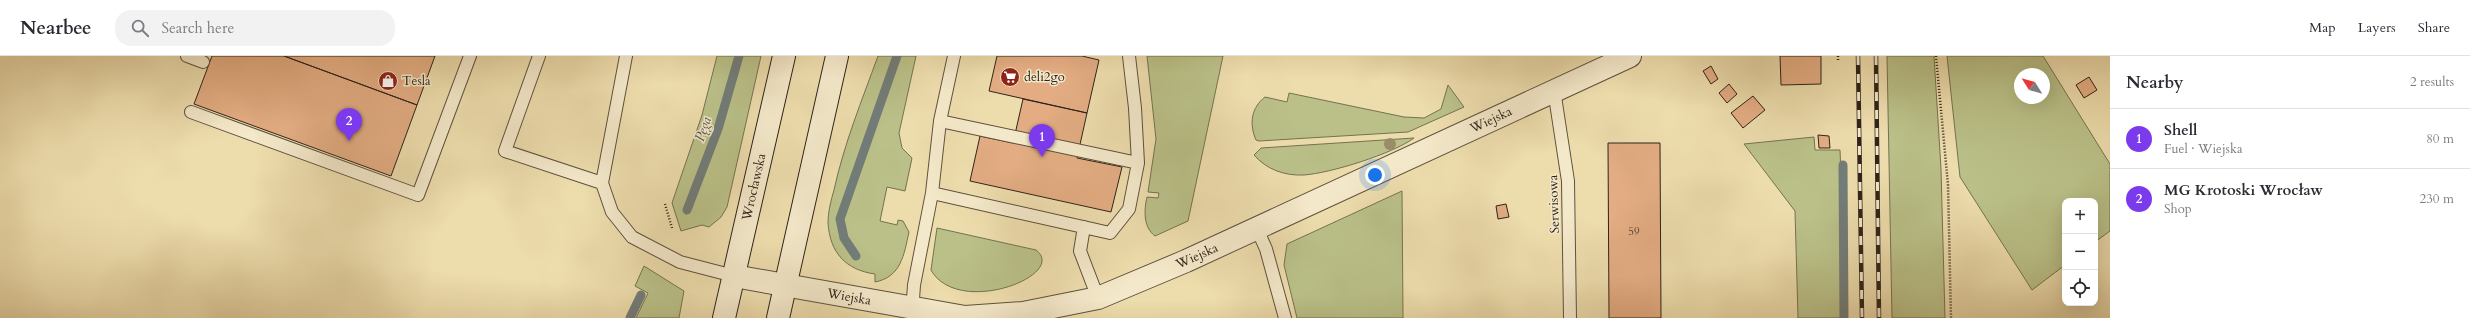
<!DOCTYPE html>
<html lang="en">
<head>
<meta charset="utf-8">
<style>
	body { margin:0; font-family:Cardo,serif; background:#f2f2f3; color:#2b2b33 }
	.controls { position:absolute; right:12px; bottom:12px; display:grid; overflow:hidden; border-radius:8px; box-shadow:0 4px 16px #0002 }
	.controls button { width:36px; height:36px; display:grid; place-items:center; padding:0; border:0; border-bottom:1px solid #e1e1e2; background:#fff; color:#2b2b33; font:20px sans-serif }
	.compass { position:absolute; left:2014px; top:12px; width:36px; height:36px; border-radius:50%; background:#fff; box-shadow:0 4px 16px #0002; rotate:307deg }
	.you { position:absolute; left:1375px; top:119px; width:14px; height:14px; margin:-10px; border:3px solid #fff; border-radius:50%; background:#1a73e8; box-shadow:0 0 0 6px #1a73e833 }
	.badge { display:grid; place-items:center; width:26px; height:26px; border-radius:50%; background:#7c3aed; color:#fff; font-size:13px; font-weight:700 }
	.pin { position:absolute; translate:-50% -33px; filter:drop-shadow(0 1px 2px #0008) }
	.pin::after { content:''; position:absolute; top:21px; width:14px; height:12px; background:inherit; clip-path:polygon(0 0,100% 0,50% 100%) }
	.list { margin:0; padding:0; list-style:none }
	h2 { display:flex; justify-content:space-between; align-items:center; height:52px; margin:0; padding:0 16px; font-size:17px }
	h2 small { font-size:13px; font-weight:400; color:#7c7c81 }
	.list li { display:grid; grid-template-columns:26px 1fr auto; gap:12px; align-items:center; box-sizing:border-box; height:60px; padding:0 16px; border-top:1px solid #e1e1e2 }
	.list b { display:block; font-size:15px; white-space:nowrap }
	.list p { margin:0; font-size:13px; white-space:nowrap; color:#7c7c81 }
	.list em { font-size:13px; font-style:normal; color:#7c7c81 }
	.icon { flex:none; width:22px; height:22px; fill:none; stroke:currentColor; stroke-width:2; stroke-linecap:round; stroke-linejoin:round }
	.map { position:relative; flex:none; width:2110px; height:262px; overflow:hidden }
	header { display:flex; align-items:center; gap:24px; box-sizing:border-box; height:56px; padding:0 20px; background:#fff; border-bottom:1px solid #e1e1e2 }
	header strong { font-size:19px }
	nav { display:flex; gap:22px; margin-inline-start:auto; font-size:14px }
	.search { width:280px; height:36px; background:#f2f2f3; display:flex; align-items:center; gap:10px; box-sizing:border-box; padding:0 14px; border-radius:16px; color:#7c7c81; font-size:15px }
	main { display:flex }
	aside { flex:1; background:#fff }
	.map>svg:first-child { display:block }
	.green { fill:#bac088; stroke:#747251; fill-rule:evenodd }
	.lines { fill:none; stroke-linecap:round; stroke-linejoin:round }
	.stream { stroke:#727c78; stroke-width:9 }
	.building { fill:#e3ac82; stroke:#2f231a }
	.service-casing { stroke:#5e513e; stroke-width:14 }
	.minor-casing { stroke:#5e513e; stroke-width:24 }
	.secondary-casing { stroke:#2f231a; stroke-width:24 }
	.path { stroke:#2f231a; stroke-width:2.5; stroke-dasharray:1 2; stroke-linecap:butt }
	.service { stroke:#f3e8c9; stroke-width:12 }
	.minor { stroke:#f3e8c9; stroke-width:22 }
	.secondary { stroke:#f3e8c9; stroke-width:22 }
	.rail-casing { stroke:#2f231a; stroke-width:4.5 }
	.rail { stroke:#f3e8c9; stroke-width:3; stroke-dasharray:9; stroke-linecap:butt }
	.tree { fill:#988c6b }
	.labels { text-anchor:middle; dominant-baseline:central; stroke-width:3; stroke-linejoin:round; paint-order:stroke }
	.number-label { font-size:11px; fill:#5c4534 }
	.poi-label { font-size:13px; fill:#2f231a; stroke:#f3e8c9; text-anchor:start }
	.street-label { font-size:13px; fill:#2f231a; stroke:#f3e8c9 }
	.water-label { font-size:14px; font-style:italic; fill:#515049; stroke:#f3e8c9 }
</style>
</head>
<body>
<header>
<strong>Nearbee</strong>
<div class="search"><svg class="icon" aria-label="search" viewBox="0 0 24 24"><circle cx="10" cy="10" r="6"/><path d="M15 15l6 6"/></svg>Search here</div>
<nav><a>Map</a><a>Layers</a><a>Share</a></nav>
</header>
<main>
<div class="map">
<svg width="2110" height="262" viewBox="0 0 2110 262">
	<rect width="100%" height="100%" fill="#eddcac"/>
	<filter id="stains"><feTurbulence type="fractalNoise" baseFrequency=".005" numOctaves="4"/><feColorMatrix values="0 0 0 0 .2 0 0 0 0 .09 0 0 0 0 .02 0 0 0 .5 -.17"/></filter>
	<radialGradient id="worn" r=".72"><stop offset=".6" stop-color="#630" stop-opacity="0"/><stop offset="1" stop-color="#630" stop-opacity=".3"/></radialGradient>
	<path class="green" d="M717 0H761L727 151 721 161 709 171 702 169 681 175 672 147 702 59Z
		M878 0H916L899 77 902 92 912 102 905 135 887 131 880 165 897 169 898 164 903 165 909 176C904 199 901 221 875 226V218C846 214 830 197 828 167 828 156 831 144 834 134 844 88 862 44 878 0Z
		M1147 0H1223L1188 165 1155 180C1143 171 1144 154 1147 141L1158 142 1159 137 1148 136 1156 83Z
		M1887 0H1934L1941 113 1945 262H1892Z
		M1947 0H2043L2110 108V175L2095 186V145H2065V209L2032 234 1960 121ZM2020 18H2044V42H2020Z
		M1448 29 1464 51 1408 76 1259 85 1256 84C1249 68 1251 52 1265 41L1287 46 1289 37 1404 61 1424 62 1441 53Z
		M1814 81 1815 94H1840L1847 262H1798L1795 155 1744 88Z
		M1414 82C1392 98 1331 117 1304 119 1284 120 1266 113 1254 99L1261 92Z
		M1402 135 1403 262H1297L1284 209 1287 188Z
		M937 172 1036 194C1069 219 958 262 931 214Z
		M644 210 684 235 679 262H636L648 237 635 230Z"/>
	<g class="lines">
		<path class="stream" d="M1843 109 1844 262
			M687 154 718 73 739 0
			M856 200 844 182 840 163 897 0
			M630 262 641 239"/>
	</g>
	<path class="building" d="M212 0H284L417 49 391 120 194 48Z
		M284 0H435L417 49Z
		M997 0H1082L1099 4 1087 57 989 35Z
		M1780 0H1821V28L1781 29Z
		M1711 10 1718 23 1711 28 1703 15Z
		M2089 21 2097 34 2084 42 2076 29Z
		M1729 28 1737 38 1727 47 1719 37Z
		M1753 40 1765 54 1743 72 1731 57Z
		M1023 43 1087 57 1077 102 1122 111 1111 156 970 125 980 80 1013 87Z
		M1818 79 1829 80 1830 92H1819Z
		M1608 87H1660L1661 262H1609Z
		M1506 148 1509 161 1498 163 1496 150Z"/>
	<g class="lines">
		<g class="service-casing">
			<path id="service" d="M187 0 203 6
				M539 0 505 95 602 127
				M626 0 602 127 612 156 632 181 680 206 734 220
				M1554 34 1568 125 1570 262
				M191 56 418 139 470 0
				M940 65 1138 107
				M932 137 1110 177 1129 153 1138 107 1135 52 1129 0
				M1084 171 1080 195 1098 242
				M1257 173 1266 193 1285 262
				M912 257 914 229 932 137 940 65 954 0"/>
		</g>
		<g class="minor-casing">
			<path id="minor" d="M734 220 965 261 1023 257 1098 242 1186 205 1630 0"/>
		</g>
		<g class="secondary-casing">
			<path id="secondary" d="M724 262 784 0
				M778 262 837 0"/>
		</g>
		<path class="path" d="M1838 0V4
			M1936 0 1948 129 1951 262
			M665 148 672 172"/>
		<use href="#service" class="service"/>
		<use href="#minor" class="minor"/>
		<use href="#secondary" class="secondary"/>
		<g class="rail-casing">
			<path id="rail" d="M1858 0 1862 262
				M1876 0 1879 262"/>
		</g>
		<use href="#rail" class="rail"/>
	</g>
	<circle class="tree" cx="1390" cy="88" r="6"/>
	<defs>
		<g id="supermarket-disc" transform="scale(1)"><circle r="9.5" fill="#8f2418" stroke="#f3e8c9"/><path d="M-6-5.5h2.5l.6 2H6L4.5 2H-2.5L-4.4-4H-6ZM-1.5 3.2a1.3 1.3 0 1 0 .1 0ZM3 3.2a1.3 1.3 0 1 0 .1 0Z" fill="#fff"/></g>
		<g id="shop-disc" transform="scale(1)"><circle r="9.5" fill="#8f2418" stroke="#f3e8c9"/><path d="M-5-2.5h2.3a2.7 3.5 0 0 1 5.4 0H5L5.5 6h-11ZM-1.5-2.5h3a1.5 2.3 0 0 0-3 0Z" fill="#fff"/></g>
	</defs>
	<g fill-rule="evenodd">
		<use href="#supermarket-disc" x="1010" y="21"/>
		<use href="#shop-disc" x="388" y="25"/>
	</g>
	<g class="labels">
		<g class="number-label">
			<text x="1634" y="175">59</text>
		</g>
		<g class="poi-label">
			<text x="1024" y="21">deli2go</text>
			<text x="402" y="25">Tesla</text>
		</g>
		<g class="street-label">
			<text transform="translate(1491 64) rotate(-25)">Wiejska</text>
			<text transform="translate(754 131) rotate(-77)">Wrocławska</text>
			<text transform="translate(1554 148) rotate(-92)">Serwisowa</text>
			<text transform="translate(1197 200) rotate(-24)">Wiejska</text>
			<text transform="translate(849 241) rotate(10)">Wiejska</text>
		</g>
		<g class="water-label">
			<text transform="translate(703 73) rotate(-71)">Pęga</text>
		</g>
	</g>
	<rect width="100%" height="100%" filter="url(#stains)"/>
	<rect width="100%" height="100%" fill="url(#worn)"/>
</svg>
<div class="controls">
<button>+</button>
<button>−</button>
<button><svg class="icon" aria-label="locate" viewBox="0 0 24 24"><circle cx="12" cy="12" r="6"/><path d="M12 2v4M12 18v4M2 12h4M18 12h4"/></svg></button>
</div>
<svg class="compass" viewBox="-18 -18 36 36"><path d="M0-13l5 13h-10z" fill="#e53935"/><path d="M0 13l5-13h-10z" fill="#7c7c81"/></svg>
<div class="you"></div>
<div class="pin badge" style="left:1042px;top:101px">1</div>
<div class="pin badge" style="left:349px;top:85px">2</div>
</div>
<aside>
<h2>Nearby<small>2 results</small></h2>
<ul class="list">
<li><span class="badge">1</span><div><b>Shell</b><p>Fuel · Wiejska</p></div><em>80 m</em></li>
<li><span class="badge">2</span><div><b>MG Krotoski Wrocław</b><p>Shop</p></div><em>230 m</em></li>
</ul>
</aside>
</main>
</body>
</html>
